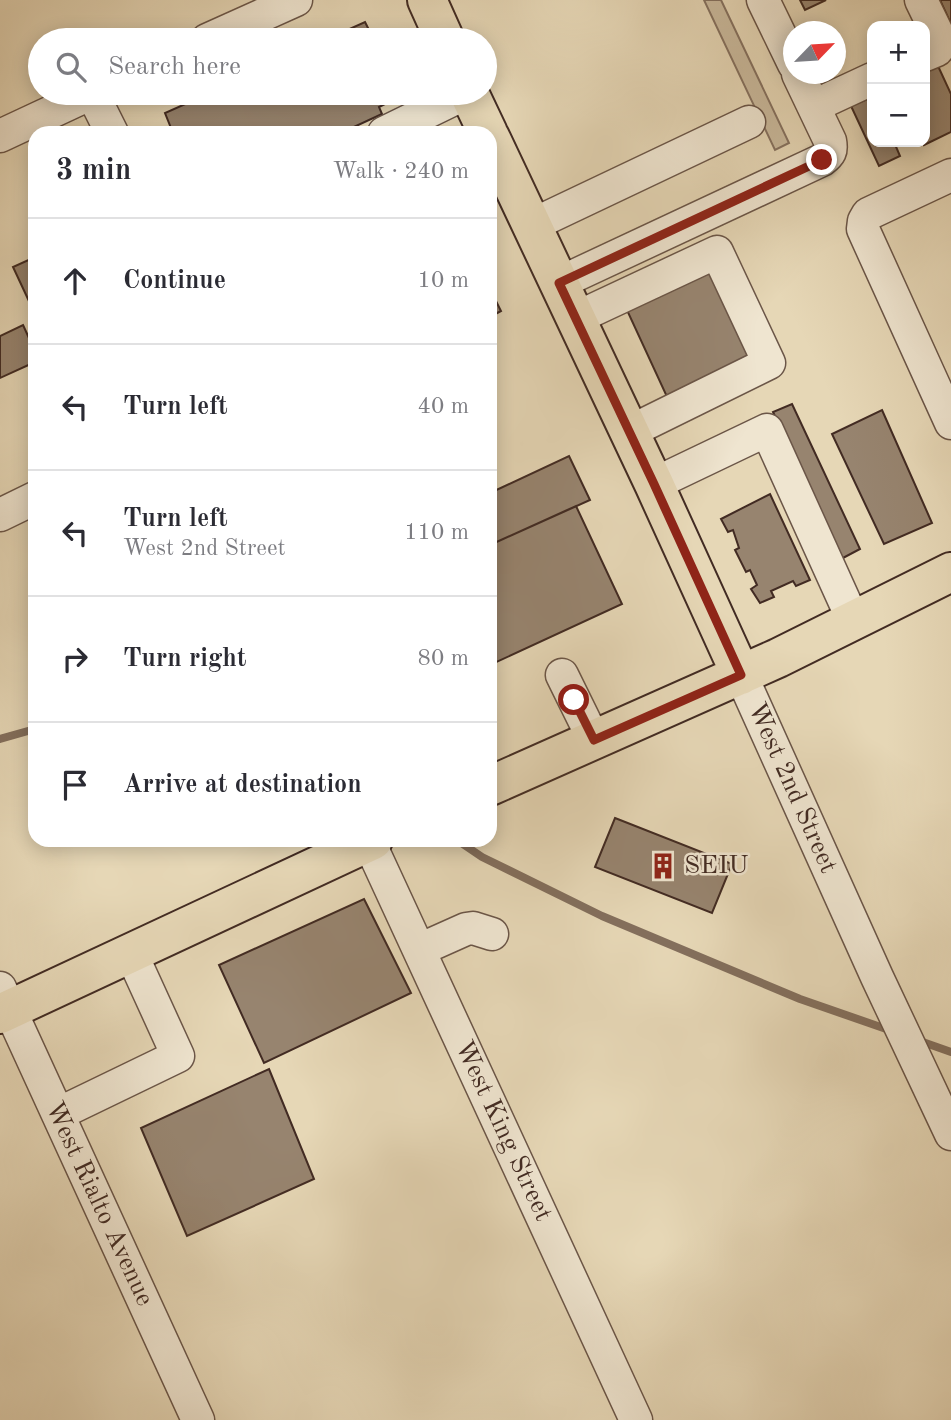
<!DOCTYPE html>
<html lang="en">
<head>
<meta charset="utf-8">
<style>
	body { margin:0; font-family:"Old Standard TT",serif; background:#f2f2f3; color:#2b2b33 }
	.controls { position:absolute; right:21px; top:21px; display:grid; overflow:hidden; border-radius:14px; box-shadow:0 4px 18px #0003 }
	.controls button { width:63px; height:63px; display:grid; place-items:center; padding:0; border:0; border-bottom:2px solid #e1e1e2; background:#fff; color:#2b2b33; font:35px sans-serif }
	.compass { position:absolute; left:783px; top:21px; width:63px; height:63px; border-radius:50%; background:#fff; box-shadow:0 4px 18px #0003; rotate:65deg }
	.stop { position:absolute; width:21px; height:21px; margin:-16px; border:5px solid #8f2418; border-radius:50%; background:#fff }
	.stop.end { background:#8f2418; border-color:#fff; box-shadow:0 2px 7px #0008 }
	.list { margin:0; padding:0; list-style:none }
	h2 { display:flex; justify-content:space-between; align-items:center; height:91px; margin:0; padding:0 28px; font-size:30px }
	h2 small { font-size:23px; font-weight:400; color:#7c7c81 }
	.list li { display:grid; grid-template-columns:46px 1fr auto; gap:21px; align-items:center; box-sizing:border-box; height:126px; padding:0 28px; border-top:2px solid #e1e1e2 }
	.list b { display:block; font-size:26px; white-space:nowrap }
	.list p { margin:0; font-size:23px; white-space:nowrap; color:#7c7c81 }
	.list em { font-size:23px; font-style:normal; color:#7c7c81 }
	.icon { flex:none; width:38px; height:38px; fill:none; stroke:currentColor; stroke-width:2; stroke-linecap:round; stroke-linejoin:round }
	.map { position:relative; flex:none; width:951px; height:1420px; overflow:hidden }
	.search { position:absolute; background:#fff; box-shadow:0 4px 18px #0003; left:28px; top:28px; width:469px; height:77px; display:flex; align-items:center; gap:18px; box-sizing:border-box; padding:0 24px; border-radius:38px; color:#7c7c81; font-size:26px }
	.panel { position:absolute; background:#fff; box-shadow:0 4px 18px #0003; left:28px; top:126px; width:469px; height:721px; border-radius:21px }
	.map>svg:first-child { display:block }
	.green { fill:#caba9d; stroke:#867260; stroke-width:2 }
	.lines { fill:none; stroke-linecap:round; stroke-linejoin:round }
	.stream { stroke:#836f5d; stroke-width:8 }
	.building { fill:#97846f; stroke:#422b23; stroke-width:2 }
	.minor-casing { stroke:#6b5648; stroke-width:35 }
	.major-casing { stroke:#422b23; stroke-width:42 }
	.minor { stroke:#efe5d0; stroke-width:32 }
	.major { stroke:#e6d7b6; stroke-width:38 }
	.route { stroke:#8f2418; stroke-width:9 }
	.labels { text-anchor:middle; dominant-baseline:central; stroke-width:5; stroke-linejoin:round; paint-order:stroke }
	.street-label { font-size:26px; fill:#422b23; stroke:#efe5d0 }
	.poi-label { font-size:26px; fill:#422b23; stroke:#efe5d0; text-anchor:start }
</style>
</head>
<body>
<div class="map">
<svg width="951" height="1420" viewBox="0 0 951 1420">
	<rect width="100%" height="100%" fill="#e6d7b6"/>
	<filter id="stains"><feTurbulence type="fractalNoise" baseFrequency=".00286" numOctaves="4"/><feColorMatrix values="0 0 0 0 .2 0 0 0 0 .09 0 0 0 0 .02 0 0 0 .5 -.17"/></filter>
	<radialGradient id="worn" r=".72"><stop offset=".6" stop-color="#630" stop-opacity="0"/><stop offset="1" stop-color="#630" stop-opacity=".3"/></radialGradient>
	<path class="green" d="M704 0H721L789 143 775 150Z"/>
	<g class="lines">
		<path class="stream" d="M0 739 35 729
			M457 840 482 857 602 916 800 999 892 1031
			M917 1040 951 1052"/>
	</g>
	<path class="building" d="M800 0H826L805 10Z
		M940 0H951V24Z
		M365 22 374 40H325Z
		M938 66 951 94V132L924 145 923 142H925V72Z
		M210 93H393L395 99 379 107 382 114 341 133H173L165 113Z
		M872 97V142H894L900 156 879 166 851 106Z
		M35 257V314L13 267Z
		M709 269 752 361 668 399 626 308Z
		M490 289 501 311 490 317Z
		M23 325 35 351V362L0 378V336Z
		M792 404 860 549 841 559 773 412Z
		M882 410 932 523 884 544 832 434Z
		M569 456 590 500 490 545V493Z
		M770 494 810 580 796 586 793 581 771 591 774 597 760 603 751 589 757 585 750 570 746 572 735 550 739 548 733 530 728 532 721 519Z
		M576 506 622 604 490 665V545Z
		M615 818 732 864 712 913 595 867Z
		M364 899 411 993 264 1063 219 965Z
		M269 1069 314 1179 187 1236 141 1128Z"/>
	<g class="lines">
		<g class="minor-casing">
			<path id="minor" d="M763 0 794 64
				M921 0 939 37 940 45 937 50 925 55
				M207 40 296 0
				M92 93 112 133
				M814 106 872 79
				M384 133 466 93
				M0 136 92 93
				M951 175 868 214 864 221 863 229 951 423
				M532 225 749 122
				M559 283 822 160C830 154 832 151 830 141L798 74
				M576 318 717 252 769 363 629 432
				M654 484 767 430 853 620
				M0 515 35 498
				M562 675 594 740
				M741 675 877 977 951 1134
				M369 842 636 1420
				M419 950 466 929 473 928 492 934
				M0 988 198 1420
				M58 1114 178 1056 131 953"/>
		</g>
		<g class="major-casing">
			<path id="major" d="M427 0 445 40
				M469 93 488 133
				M490 137 654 484 741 675
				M490 786 778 658 951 572
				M0 1014 373 840"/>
		</g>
		<use href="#minor" class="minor"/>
		<use href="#major" class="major"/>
	</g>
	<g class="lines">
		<path class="route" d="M574 700 594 740 741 675 654 484 559 283 822 160"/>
	</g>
	<defs>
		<g id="building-bare" transform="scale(2.1)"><path d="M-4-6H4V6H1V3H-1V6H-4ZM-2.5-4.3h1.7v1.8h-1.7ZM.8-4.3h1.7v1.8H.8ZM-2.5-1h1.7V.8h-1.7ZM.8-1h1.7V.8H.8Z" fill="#8f2418" stroke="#efe5d0" stroke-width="2.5" paint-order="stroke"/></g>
	</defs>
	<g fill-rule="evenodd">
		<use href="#building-bare" x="663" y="866"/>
	</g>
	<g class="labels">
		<g class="street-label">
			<text transform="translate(792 788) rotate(66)">West 2nd Street</text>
			<text transform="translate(503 1131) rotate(65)">West King Street</text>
			<text transform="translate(99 1204) rotate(65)">West Rialto Avenue</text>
		</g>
		<g class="poi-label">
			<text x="684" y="866">SEIU</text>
		</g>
	</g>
	<rect width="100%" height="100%" filter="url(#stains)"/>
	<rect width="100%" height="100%" fill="url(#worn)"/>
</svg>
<div class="controls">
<button>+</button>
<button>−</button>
</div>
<svg class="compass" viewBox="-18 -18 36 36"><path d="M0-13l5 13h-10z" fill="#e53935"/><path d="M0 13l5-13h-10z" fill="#7c7c81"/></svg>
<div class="stop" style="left:574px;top:700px"></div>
<div class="stop end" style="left:822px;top:160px"></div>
<div class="search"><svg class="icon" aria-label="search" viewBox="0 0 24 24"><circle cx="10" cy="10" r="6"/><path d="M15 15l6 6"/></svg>Search here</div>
<section class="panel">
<h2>3 min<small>Walk · 240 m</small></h2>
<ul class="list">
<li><svg class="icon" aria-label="ahead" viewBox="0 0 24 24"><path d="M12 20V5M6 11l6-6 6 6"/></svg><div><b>Continue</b></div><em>10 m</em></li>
<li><svg class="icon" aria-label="left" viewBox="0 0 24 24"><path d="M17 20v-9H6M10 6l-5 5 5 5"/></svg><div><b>Turn left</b></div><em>40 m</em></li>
<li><svg class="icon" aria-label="left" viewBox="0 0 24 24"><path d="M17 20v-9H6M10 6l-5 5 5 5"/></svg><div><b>Turn left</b><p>West 2nd Street</p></div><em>110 m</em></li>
<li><svg class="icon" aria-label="right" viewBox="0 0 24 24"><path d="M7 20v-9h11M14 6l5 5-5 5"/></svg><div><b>Turn right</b></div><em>80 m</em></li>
<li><svg class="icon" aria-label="arrive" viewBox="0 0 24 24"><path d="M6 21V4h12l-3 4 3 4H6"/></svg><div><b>Arrive at destination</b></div></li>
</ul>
</section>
</div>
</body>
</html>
